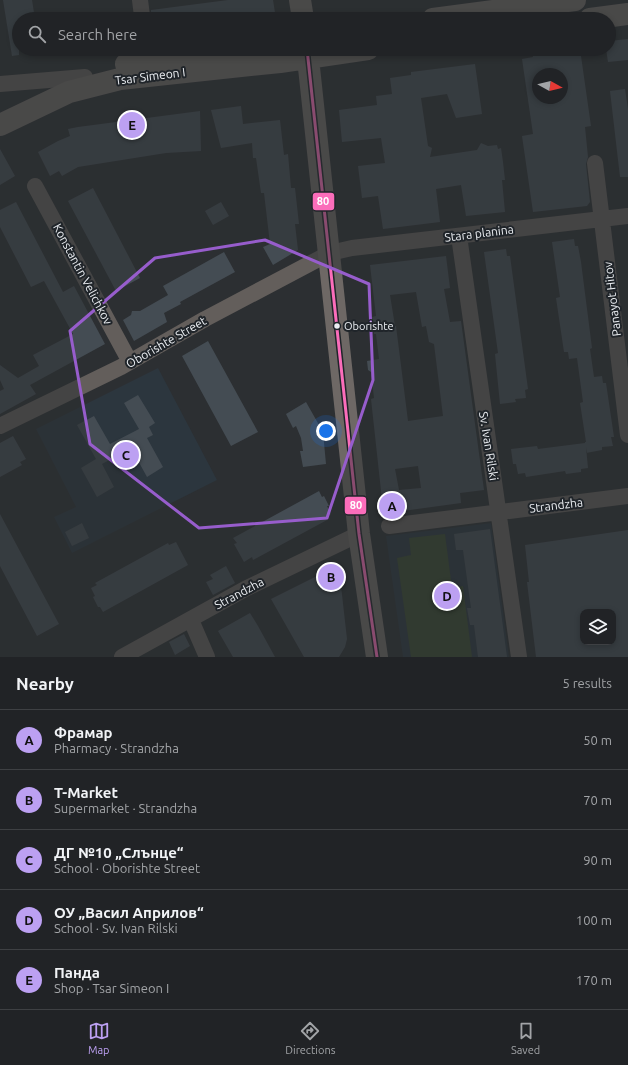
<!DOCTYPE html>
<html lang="en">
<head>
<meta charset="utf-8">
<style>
	body { margin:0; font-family:Ubuntu,sans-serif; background:#292b2e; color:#f1f3f6 }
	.controls { position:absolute; right:12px; bottom:12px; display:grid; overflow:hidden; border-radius:8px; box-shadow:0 2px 6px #0003 }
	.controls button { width:36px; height:36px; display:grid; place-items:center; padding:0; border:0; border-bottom:1px solid #3e4043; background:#212326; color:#f1f3f6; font:20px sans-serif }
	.compass { position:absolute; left:532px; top:68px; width:36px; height:36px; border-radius:50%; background:#212326; box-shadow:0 2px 6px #0003; rotate:98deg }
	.you { position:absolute; left:326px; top:431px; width:14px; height:14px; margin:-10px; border:3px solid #fff; border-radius:50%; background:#1a73e8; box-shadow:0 0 0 6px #1a73e833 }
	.badge { display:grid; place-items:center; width:26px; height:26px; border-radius:50%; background:#bca0f2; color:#111; font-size:13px; font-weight:700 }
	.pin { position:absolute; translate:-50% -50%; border:2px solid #fff; box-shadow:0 1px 4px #0006 }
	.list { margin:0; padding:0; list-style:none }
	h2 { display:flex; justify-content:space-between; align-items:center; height:52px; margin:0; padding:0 16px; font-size:17px }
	h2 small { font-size:13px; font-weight:400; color:#a2a4a7 }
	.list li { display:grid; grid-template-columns:26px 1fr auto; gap:12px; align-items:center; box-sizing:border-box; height:60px; padding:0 16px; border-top:1px solid #3e4043 }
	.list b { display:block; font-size:15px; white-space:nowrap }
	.list p { margin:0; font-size:13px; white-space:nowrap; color:#a2a4a7 }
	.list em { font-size:13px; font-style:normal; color:#a2a4a7 }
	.icon { flex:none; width:22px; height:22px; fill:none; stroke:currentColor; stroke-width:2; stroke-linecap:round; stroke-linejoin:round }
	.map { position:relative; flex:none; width:628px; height:657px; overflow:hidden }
	.search { position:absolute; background:#212326; box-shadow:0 2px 6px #0003; left:12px; right:12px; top:12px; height:44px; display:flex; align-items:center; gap:10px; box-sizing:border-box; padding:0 14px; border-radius:22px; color:#a2a4a7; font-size:15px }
	.sheet { height:352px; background:#212326 }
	nav { display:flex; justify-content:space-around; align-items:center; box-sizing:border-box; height:56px; border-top:1px solid #3e4043; background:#212326; font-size:11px; color:#a2a4a7 }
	nav a { display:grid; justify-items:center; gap:2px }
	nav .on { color:#bca0f2 }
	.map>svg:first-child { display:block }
	.built { fill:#2c363e }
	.green { fill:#38472f }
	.building { fill:#444c53; fill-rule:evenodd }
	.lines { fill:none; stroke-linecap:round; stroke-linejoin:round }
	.street { stroke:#635e5b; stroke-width:16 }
	.secondary { stroke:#6e6865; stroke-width:22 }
	.bus-1-casing { stroke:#20252a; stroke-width:6 }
	.bus-1 { stroke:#fb6dba; stroke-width:3 }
	.marked { fill:none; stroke:#975dcc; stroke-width:3; stroke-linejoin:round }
	.bus-dot { fill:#eceff3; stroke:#20252a; stroke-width:1.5 }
	.labels { text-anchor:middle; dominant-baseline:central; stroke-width:4; stroke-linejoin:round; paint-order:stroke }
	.bus-label { font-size:11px; fill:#eceff3; stroke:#20252a; text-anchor:start }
	.street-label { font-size:12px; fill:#eceff3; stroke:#20252a }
	.line-badge { stroke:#20252a; stroke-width:1.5 }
	.badge-label { font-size:11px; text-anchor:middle; font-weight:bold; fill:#fff }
</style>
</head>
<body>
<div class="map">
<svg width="628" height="657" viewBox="0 0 628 657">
	<rect width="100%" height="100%" fill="#2c2f32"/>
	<path class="built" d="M158 368 217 480 72 553 54 517 76 507 36 429Z
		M491 523 509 657H403L386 536Z"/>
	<path class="green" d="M445 534 452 588 463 586 472 657H411L397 558 411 555 409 538Z"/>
	<path class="building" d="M3 0H32L35 19H19V55L12 56Z
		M228 0H273L276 19H151V10Z
		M628 39V60L608 62 606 49H609V41Z
		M539 49H580L591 126 585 127 588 157 586 164 590 202 587 206 533 212 522 136 533 134 522 59 533 57 531 50ZM538 74H562V98H538Z
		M475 64 482 114 456 118 447 94 421 98 428 146 432 148 430 157 477 150 481 143 488 146 497 145 498 149 501 148 503 162 505 180H502L505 212 466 216 461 185 436 189 440 222 383 229 378 196 362 198 358 166 385 163 381 138 342 142 339 110 377 105 376 96 392 94 390 78 411 75V72Z
		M625 89 628 109V177H620L610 91Z
		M241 106 243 124 280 120 284 155 288 154 291 188H295L299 224H295L298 250 273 265 263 247 270 244 264 193H261L256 158H253L252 143 221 148 211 110Z
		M200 111 201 151 166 153 78 167 62 176 59 171 50 176 38 152 58 141 70 136 68 129 78 127Z
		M0 149 15 176 0 185Z
		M93 188 140 278 116 291 68 201Z
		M16 202 63 292 74 286 105 344 30 385 36 394 0 414V391L4 389 0 380V365L18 378 39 366 33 355 73 334 44 281 31 287 0 227V210Z
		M221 202 229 216 213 225 205 211Z
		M574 239 575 246H578L581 262 592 348 590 349 594 377 602 376 603 383H606L614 437H611L613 446 602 447V450L586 453V447L588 468 581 469V472L566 474 565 471 526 477 525 473 518 474 516 464H513L511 449 537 446 538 449 585 443V442H586L580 403 583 402 577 358 569 359 568 352H564L556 298 560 297 552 242Z
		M506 249 507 256H510L528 389 525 390 526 398 515 399 516 402 500 404 495 354 498 353 484 252Z
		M224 252 235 272 180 302 181 304 164 313 167 322 134 341 123 320 131 315 132 311H140L168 295 163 286Z
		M446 256 450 288 444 289 450 322 461 321 484 490 460 493 461 503 388 513 383 509 371 399 374 398 371 372 368 370 367 361 379 359 376 334H374L372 317 376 316 370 265ZM416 292 422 327 426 326 429 342 434 344 443 416 408 421 396 326H395L390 295ZM418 466 421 488 399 490 395 469Z
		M208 341 258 432 231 446 182 356Z
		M138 395 155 423 149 427 153 435 147 438 163 467 147 477 131 448 102 464 114 487 97 497 81 468 96 459 77 425 94 416 110 444 139 429 124 403Z
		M306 402 323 432 326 464 303 467 300 451H303L301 438 296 426 293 428 286 414Z
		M13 436 26 459 20 462 22 465 0 477V443Z
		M319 491 322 497 324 496 329 506H327L331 514 325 518 327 520 253 560 252 557 244 562 234 544 237 543 233 538Z
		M0 514 59 624 37 636 0 566Z
		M82 523 89 538 72 546 65 532Z
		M490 529 507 657H478L474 625H470L467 608H471L463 550H456L454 534Z
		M628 530V657H536L527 582H529L525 545ZM583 612H613V642H583Z
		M176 542 188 565 103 612 100 607H98L93 597 95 596 91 588 97 585 95 583 168 543 169 545Z
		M226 566 235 583 213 595 206 582 213 579 210 575Z
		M329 570 340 577 347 639 345 647 339 657H304L271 599Z
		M250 613 258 626 275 657H233L218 631Z
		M184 634 190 646 175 655 169 642Z"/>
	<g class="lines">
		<path class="street" d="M140 0 142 16
			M0 84 85 77
			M595 163 628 435
			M35 186 130 362
			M459 236C479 376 500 516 519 657
			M0 426 121 367 205 319 330 253 352 248 628 216
			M389 526 628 496
			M191 620 207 657
			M122 657 245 589 359 534"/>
		<path class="secondary" d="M300 0 303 19
			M433 19 575 0
			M590 19 628 14
			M307 49 359 534 377 657
			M126 64 223 49
			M0 125 69 92 120 79 280 62 368 49"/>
		<g class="bus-1-casing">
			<path id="bus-1" d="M307 49 359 534 377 657"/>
		</g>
		<use href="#bus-1" class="bus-1"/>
	</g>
	<path d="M0 0H628V657H0ZM265 240 369 284 373 380 327 518 199 528 90 444 70 331 155 258Z" fill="#2c2f32" fill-opacity=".55" fill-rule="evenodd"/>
	<path class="marked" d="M265 240 369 284 373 380 327 518 199 528 90 444 70 331 155 258Z"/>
	<circle class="bus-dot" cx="337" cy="326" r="3.5"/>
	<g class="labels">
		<g class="bus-label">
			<text x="344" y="326">Oborishte</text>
		</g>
		<g class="street-label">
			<text transform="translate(150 76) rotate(-7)">Tsar Simeon I</text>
			<text transform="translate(479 233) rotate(-7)">Stara planina</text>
			<text transform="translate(83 274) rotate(62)">Konstantin Velichkov</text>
			<text transform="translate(612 299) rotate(-97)">Panayot Hitov</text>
			<text transform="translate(166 342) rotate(-30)">Oborishte Street</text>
			<text transform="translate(489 446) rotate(81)">Sv. Ivan Rilski</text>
			<text transform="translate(556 505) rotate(-7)">Strandzha</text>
			<text transform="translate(239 593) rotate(-28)">Strandzha</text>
		</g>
	</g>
	<g class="line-badge">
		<rect x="312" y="192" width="23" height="19" rx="4" fill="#fb6dba"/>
		<rect x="344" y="496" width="23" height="19" rx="4" fill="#fb6dba"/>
	</g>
	<g class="badge-label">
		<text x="323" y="205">80</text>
		<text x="356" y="509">80</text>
	</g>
</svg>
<div class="controls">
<button><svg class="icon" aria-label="layers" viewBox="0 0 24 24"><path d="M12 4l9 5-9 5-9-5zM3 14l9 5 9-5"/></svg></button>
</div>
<svg class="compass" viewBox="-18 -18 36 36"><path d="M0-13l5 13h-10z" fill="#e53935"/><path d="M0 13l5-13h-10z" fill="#a2a4a7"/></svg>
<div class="you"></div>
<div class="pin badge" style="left:392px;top:506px">A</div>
<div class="pin badge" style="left:331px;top:577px">B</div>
<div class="pin badge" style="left:126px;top:455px">C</div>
<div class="pin badge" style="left:447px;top:596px">D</div>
<div class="pin badge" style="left:132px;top:125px">E</div>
<div class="search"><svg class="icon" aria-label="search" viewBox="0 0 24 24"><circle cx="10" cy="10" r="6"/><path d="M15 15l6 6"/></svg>Search here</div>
</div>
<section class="sheet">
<h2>Nearby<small>5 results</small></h2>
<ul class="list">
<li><span class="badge">A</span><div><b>Фрамар</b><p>Pharmacy · Strandzha</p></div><em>50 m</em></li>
<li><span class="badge">B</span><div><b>T-Market</b><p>Supermarket · Strandzha</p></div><em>70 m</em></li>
<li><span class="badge">C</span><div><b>ДГ №10 „Слънце“</b><p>School · Oborishte Street</p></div><em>90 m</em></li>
<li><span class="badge">D</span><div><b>ОУ „Васил Априлов“</b><p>School · Sv. Ivan Rilski</p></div><em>100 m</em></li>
<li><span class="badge">E</span><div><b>Панда</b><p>Shop · Tsar Simeon I</p></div><em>170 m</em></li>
</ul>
</section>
<nav>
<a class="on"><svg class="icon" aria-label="map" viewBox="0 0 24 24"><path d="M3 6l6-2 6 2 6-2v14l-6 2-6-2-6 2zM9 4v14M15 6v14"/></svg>Map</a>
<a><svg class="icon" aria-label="directions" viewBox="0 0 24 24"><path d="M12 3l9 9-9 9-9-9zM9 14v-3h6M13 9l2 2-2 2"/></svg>Directions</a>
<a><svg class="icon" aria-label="saved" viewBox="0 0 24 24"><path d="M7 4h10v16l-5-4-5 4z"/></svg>Saved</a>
</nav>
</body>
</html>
